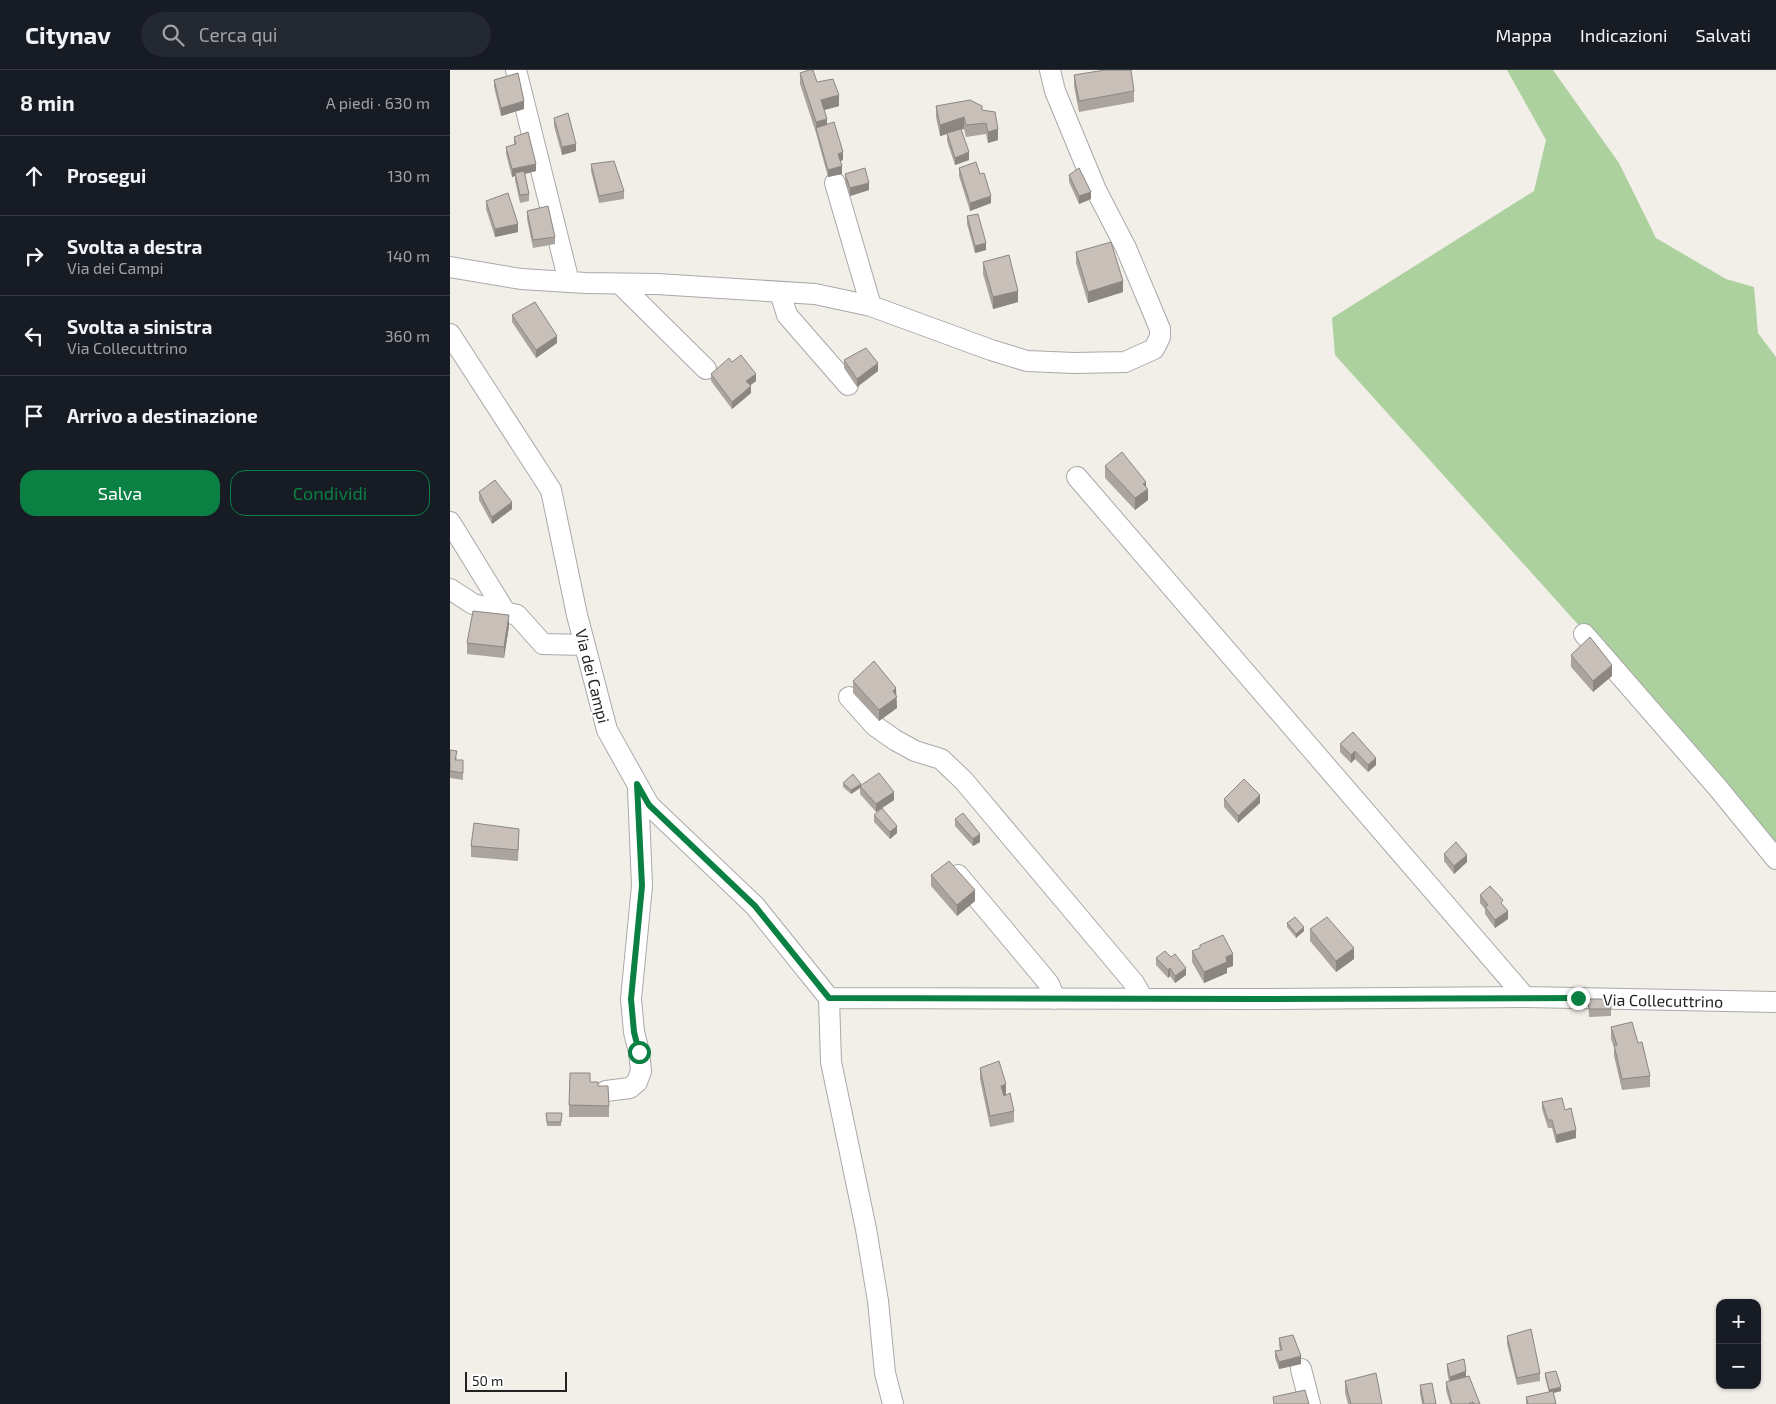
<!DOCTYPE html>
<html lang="it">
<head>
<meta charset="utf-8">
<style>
	body { margin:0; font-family:"Exo 2",sans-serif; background:#242831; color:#f1f3f6 }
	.controls { position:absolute; right:15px; bottom:15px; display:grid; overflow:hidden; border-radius:10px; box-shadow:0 1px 4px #0004 }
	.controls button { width:45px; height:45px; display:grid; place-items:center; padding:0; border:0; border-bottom:1px solid #363941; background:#171b24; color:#f1f3f6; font:25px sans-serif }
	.scale { position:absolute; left:15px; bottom:12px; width:102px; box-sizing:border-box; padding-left:5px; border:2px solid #222; border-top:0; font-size:14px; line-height:18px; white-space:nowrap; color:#222; -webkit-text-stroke:4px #fff; paint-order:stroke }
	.stop { position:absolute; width:15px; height:15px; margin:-11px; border:4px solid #0b8043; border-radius:50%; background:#fff }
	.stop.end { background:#0b8043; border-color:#fff; box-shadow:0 1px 5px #0008 }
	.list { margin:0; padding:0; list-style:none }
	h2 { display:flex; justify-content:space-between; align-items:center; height:65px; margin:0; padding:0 20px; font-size:21px }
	h2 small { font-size:16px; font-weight:400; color:#9ea1a6 }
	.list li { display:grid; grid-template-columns:32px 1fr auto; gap:15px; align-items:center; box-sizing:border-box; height:80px; padding:0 20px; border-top:1px solid #363941 }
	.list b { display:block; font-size:19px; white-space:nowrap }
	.list p { margin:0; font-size:16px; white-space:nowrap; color:#9ea1a6 }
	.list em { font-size:16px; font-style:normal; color:#9ea1a6 }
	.actions { display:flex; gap:10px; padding:15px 20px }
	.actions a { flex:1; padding:11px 0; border:1px solid #0b8043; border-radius:15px; text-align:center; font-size:18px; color:#0b8043 }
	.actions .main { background:#0b8043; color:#fff }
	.icon { flex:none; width:28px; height:28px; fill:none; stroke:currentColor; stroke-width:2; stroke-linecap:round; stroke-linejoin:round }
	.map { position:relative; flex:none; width:1326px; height:1334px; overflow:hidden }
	header { display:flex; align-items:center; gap:30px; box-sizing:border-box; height:70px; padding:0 25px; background:#171b24; border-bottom:1px solid #363941 }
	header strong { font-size:24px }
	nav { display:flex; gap:28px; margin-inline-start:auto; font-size:18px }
	.search { width:350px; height:45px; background:#242831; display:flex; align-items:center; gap:12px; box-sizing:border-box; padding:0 18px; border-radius:28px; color:#9ea1a6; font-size:19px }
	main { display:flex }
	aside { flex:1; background:#171b24 }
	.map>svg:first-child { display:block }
	.forest { fill:#add19e }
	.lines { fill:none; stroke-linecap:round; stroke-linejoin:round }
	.minor-casing { stroke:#a9a9a9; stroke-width:22 }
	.minor { stroke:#fff; stroke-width:20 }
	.wall { fill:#aba49e }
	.shaded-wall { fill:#8b8681 }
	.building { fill:#c7bfb8; stroke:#8b8681 }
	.route { stroke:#0b8043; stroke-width:6 }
	.labels { text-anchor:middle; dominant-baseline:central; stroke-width:4; stroke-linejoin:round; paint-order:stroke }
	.street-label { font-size:16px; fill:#222; stroke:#fff }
</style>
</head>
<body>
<header>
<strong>Citynav</strong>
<div class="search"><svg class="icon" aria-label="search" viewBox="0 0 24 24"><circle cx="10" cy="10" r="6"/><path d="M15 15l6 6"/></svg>Cerca qui</div>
<nav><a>Mappa</a><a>Indicazioni</a><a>Salvati</a></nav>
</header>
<main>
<aside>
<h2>8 min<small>A piedi · 630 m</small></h2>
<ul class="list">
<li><svg class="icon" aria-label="ahead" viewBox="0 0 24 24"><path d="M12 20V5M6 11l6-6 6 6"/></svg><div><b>Prosegui</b></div><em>130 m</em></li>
<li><svg class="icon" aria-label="right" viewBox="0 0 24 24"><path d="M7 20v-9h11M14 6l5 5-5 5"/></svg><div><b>Svolta a destra</b><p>Via dei Campi</p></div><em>140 m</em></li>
<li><svg class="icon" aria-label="left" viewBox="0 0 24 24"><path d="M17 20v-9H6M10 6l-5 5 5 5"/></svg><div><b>Svolta a sinistra</b><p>Via Collecuttrino</p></div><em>360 m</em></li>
<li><svg class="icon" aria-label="arrive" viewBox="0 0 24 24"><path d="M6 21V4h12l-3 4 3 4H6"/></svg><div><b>Arrivo a destinazione</b></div></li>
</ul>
<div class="actions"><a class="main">Salva</a><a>Condividi</a></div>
</aside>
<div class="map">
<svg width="1326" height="1334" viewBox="0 0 1326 1334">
	<rect width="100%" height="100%" fill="#f2efe9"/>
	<path class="forest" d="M1057 0H1103L1169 93 1206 168 1276 209 1304 217 1308 263 1326 287V774L885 285 882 248 1084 121 1096 70Z"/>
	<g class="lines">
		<g class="minor-casing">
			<path id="minor" d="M66 0 119 212
				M385 113 421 236
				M0 197 71 209 136 213 207 214 365 224 421 236 541 280 577 291 624 293 675 292 704 279 710 267V259L676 178 646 120 605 21 600 0
				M170 214 256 299
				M330 222 337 245 398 315
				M0 264 101 420 127 545 157 660 199 735 305 836 379 928
				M627 407 1075 927
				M0 452 56 543
				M0 519 23 534 67 545 93 574 135 575
				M1134 564 1268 718 1326 789
				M399 627 425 656 445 670 465 681 491 689 514 711 684 913 693 929
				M508 805 590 903 599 914 605 929
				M379 928 809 929 1075 927 1326 932
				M379 928 381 992 416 1159 428 1231 435 1303 443 1334
				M156 1021 180 1018 187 1012 191 1001 189 982 184 962 181 929 192 816 188 719
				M851 1299 860 1334"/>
		</g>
		<use href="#minor" class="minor"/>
	</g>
	<path class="wall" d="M350 3 367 12 389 36 374 40 377 55 393 90 390 91 392 104 378 107 366 63 350 14Z
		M624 5 684 21V32L629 42 624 16Z
		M44 10 74 39 51 46 44 17Z
		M486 36 532 40 548 70 538 73 536 64 516 67 514 59H511L519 90 505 95 497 71V64L490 66 486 47Z
		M104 48 126 81 112 85 104 56Z
		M64 67 86 101 75 104 79 124V131L70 133 65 110V106L62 107 56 84V77L64 75Z
		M141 94 174 121V129L149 133 141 101Z
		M509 98 541 133 520 141 509 106Z
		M395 104 419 120 400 126 395 112Z
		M619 105 641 129 629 134 619 112Z
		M36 131 68 162 45 167 36 139Z
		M77 141 105 167V174L83 178 77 149Z
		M517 146 536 180 525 183 517 154Z
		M626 182 673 222 638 233 626 193Z
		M533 192 568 232 543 239 533 204Z
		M62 245 107 273 86 288 62 252Z
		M394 290 428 301 407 317 394 298Z
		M261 304 306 311 301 315V323L282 339 261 311Z
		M655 396 696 417 698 430 685 440 655 408Z
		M29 422 62 439 42 454 29 430Z
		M59 556 54 588 17 584V573Z
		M1121 585 1162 606 1143 622 1121 597Z
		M403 611 446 626 447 638 429 651 403 623Z
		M903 662 926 695 918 702 905 689 901 693 890 682V674Z
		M0 680 7 688 6 690H13V710L0 708Z
		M393 713 411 716 444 730 426 742 410 724V718L401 724 393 717Z
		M774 729 810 733 788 753 774 737Z
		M424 745 447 763 440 769 424 752Z
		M505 749 530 772 523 776 505 756Z
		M69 770 68 791 21 787V776Z
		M994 784 1017 792 1004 804 994 791Z
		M481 805 525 831 507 846 481 816Z
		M1030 825 1053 836 1058 849 1045 858 1035 844V839L1030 833Z
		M837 853 854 861 846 868 837 857Z
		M860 859 904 889 886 902 860 871Z
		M742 881 783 896 777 898V903L754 913 742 892Z
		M706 888 736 905 725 913 720 906 718 908 706 895Z
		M1138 929H1161V946L1139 947Z
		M1161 957 1188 973 1200 1006V1017L1172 1020 1164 986V977L1161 969Z
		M530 998 564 1041V1052L540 1057 530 1009Z
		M140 1012 148 1016 159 1036V1047H119V1035Z
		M1092 1032 1126 1068 1106 1073 1102 1058H1098L1092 1039Z
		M96 1043H112L111 1056H97Z
		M1057 1266 1090 1303V1311L1067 1315 1057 1274Z
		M829 1268 851 1294 829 1299 825 1288V1281L830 1280 829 1275Z
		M997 1294 1016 1307 1030 1334H1000L996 1320V1312H999L997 1301Z
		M1095 1303 1111 1321 1103 1323 1106 1334H1076V1327L1099 1322 1095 1307Z
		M895 1311 932 1334H898L895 1323Z
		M970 1315 986 1334H972L970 1323Z"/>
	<path class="shaded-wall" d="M389 25V36L371 41V30Z
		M74 31V39L51 46V38Z
		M514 47V59L490 66V55Z
		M377 49V60L366 58V64V52Z
		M548 59V70L538 73V62Z
		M126 74V81L112 85V77Z
		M393 82V90L388 92V84Z
		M519 82V90L505 95V88Z
		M86 94V101L66 106 65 103V106L62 107V99Z
		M392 96V104L378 107V100Z
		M419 113V120L400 126V118Z
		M641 122V129L629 134V126Z
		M541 126V133L520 141V133Z
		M68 154V162L45 167V159Z
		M536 173V180L525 183V176Z
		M673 211V222L638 233V222Z
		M568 221V232L543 239V227Z
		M107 266V273L86 288V280Z
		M428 293V301L407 317V309Z
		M306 304V311L296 318V311Z
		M301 316V323L282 339V332Z
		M696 412V421L698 419V430L685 440V428L693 414Z
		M62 432V439L42 454V447Z
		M59 545V556L54 588V577Z
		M1162 595V606L1143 622V611Z
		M446 618 447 638 429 651V640L443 621Z
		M905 681V689L901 693V685Z
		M926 688V695L918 702V695Z
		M411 714V718L410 716V718L401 724V720Z
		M444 722V730L426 742V734Z
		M810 725V733L788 753V746Z
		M447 756V763L440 769V762Z
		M530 764V772L523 776V769Z
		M1017 785V792L1004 804V796Z
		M525 820V831L507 846V835Z
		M1058 841V849L1045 858V850Z
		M854 857V861L846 868V864Z
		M904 878V889L886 902V891Z
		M783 884V896L777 898V903L754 913V902L776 887Z
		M720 898V906L718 908V900Z
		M736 898V905L725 913V906Z
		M556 1014V1025L551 1027V1016Z
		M1126 1060V1068L1106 1073V1065Z
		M851 1286V1294L829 1299V1292Z
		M1016 1301V1308L1000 1314V1307Z
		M1111 1317V1321L1099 1324V1320Z"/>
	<path class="building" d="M359 0H363L367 12 383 9 389 25 371 30 377 49 366 52 350 3Z
		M655 0H681L684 21 629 31 624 5Z
		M68 3 74 31 51 38 44 10Z
		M520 30 532 36V40L545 42 548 59 538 62 536 53 516 55 514 47 490 55 486 36Z
		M118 43 126 74 112 77 104 48Z
		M384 52 393 82 388 84 392 96 378 100 366 58Z
		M511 59 519 82 505 88 497 63Z
		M78 62 86 94 62 99 56 77 66 74 64 67Z
		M164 91 174 121 149 126 141 94Z
		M526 92 530 104 534 103 541 126 520 133 509 98Z
		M415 98 419 113 400 118 395 104Z
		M629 98 641 122 629 126 619 105Z
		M74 101 79 124 70 125 65 103Z
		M58 123 68 154 45 159 36 131Z
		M98 136 105 167 83 170 77 141Z
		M528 144 536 173 525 176 517 146Z
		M661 172 673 211 638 222 626 182Z
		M559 185 568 221 543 227 533 192Z
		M85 232 107 266 86 280 62 245Z
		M416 278 428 293 407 309 394 290Z
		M291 285 306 304 296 311 301 316 282 332 261 304 279 288 282 292Z
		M672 382 696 412 693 414 698 419 685 428 655 396Z
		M45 410 62 432 42 447 29 422Z
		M23 541 59 545 54 577 17 573Z
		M1140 567 1162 595 1143 611 1121 585Z
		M424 591 446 618 443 621 447 627 429 640 403 611Z
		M903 662 926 688 918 695 905 681 901 685 890 674Z
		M0 680 7 681 5 690H13V703L0 701Z
		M429 703 444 722 426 734 410 716Z
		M403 704 411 714 401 720 393 713Z
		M794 709 810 725 788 746 774 729Z
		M432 738 447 756 440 762 424 745Z
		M513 743 530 764 523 769 505 749Z
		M24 753 69 759 68 780 21 776Z
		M1006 772 1017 785 1004 796 994 784Z
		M499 791 525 820 507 835 481 805Z
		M1040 816 1053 830 1051 833 1058 841 1045 850 1035 837 1038 835 1030 825Z
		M845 847 854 857 846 864 837 853Z
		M877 847 904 878 886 891 860 859Z
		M773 865 783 884 776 887 777 892 754 902 742 881 750 878V875Z
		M715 881 721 887 725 884 736 898 725 906 720 898 718 900 706 888Z
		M1138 929H1161V939H1139Z
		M1182 952 1188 973 1192 972 1200 1006 1172 1009 1164 975H1167L1161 957Z
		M549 991 556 1014 551 1016 554 1026 560 1023 564 1041 540 1046 530 998Z
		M120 1003H140V1012H148V1016H158L159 1036 119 1035Z
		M1112 1028 1115 1040 1121 1038 1126 1060 1106 1065 1102 1050H1098L1092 1032Z
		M96 1043H112L111 1052H97Z
		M1081 1259 1090 1303 1067 1308 1057 1266Z
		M843 1265 851 1286 829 1292 825 1281 832 1280 829 1268Z
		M1014 1289 1016 1301 1000 1307 997 1294Z
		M1106 1301 1111 1317 1099 1320 1095 1303Z
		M926 1303 932 1334H901L895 1311Z
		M1019 1306 1030 1334H1024L1023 1332 1018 1334H1002L996 1312Z
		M982 1313 986 1334H974L970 1315Z
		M855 1320 859 1334H824L823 1327Z
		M1103 1321 1106 1334H1078L1076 1327Z"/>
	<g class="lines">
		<path class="route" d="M189 982 184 962 181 929 192 816 187 714 199 735 305 836 379 928 809 929 1128 928"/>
	</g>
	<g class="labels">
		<g class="street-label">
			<text transform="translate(143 606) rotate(76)">Via dei Campi</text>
			<text transform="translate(1213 930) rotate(1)">Via Collecuttrino</text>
		</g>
	</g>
</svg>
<div class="controls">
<button>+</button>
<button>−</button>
</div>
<div class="scale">50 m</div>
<div class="stop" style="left:189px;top:982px"></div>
<div class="stop end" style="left:1128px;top:928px"></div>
</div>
</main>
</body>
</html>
